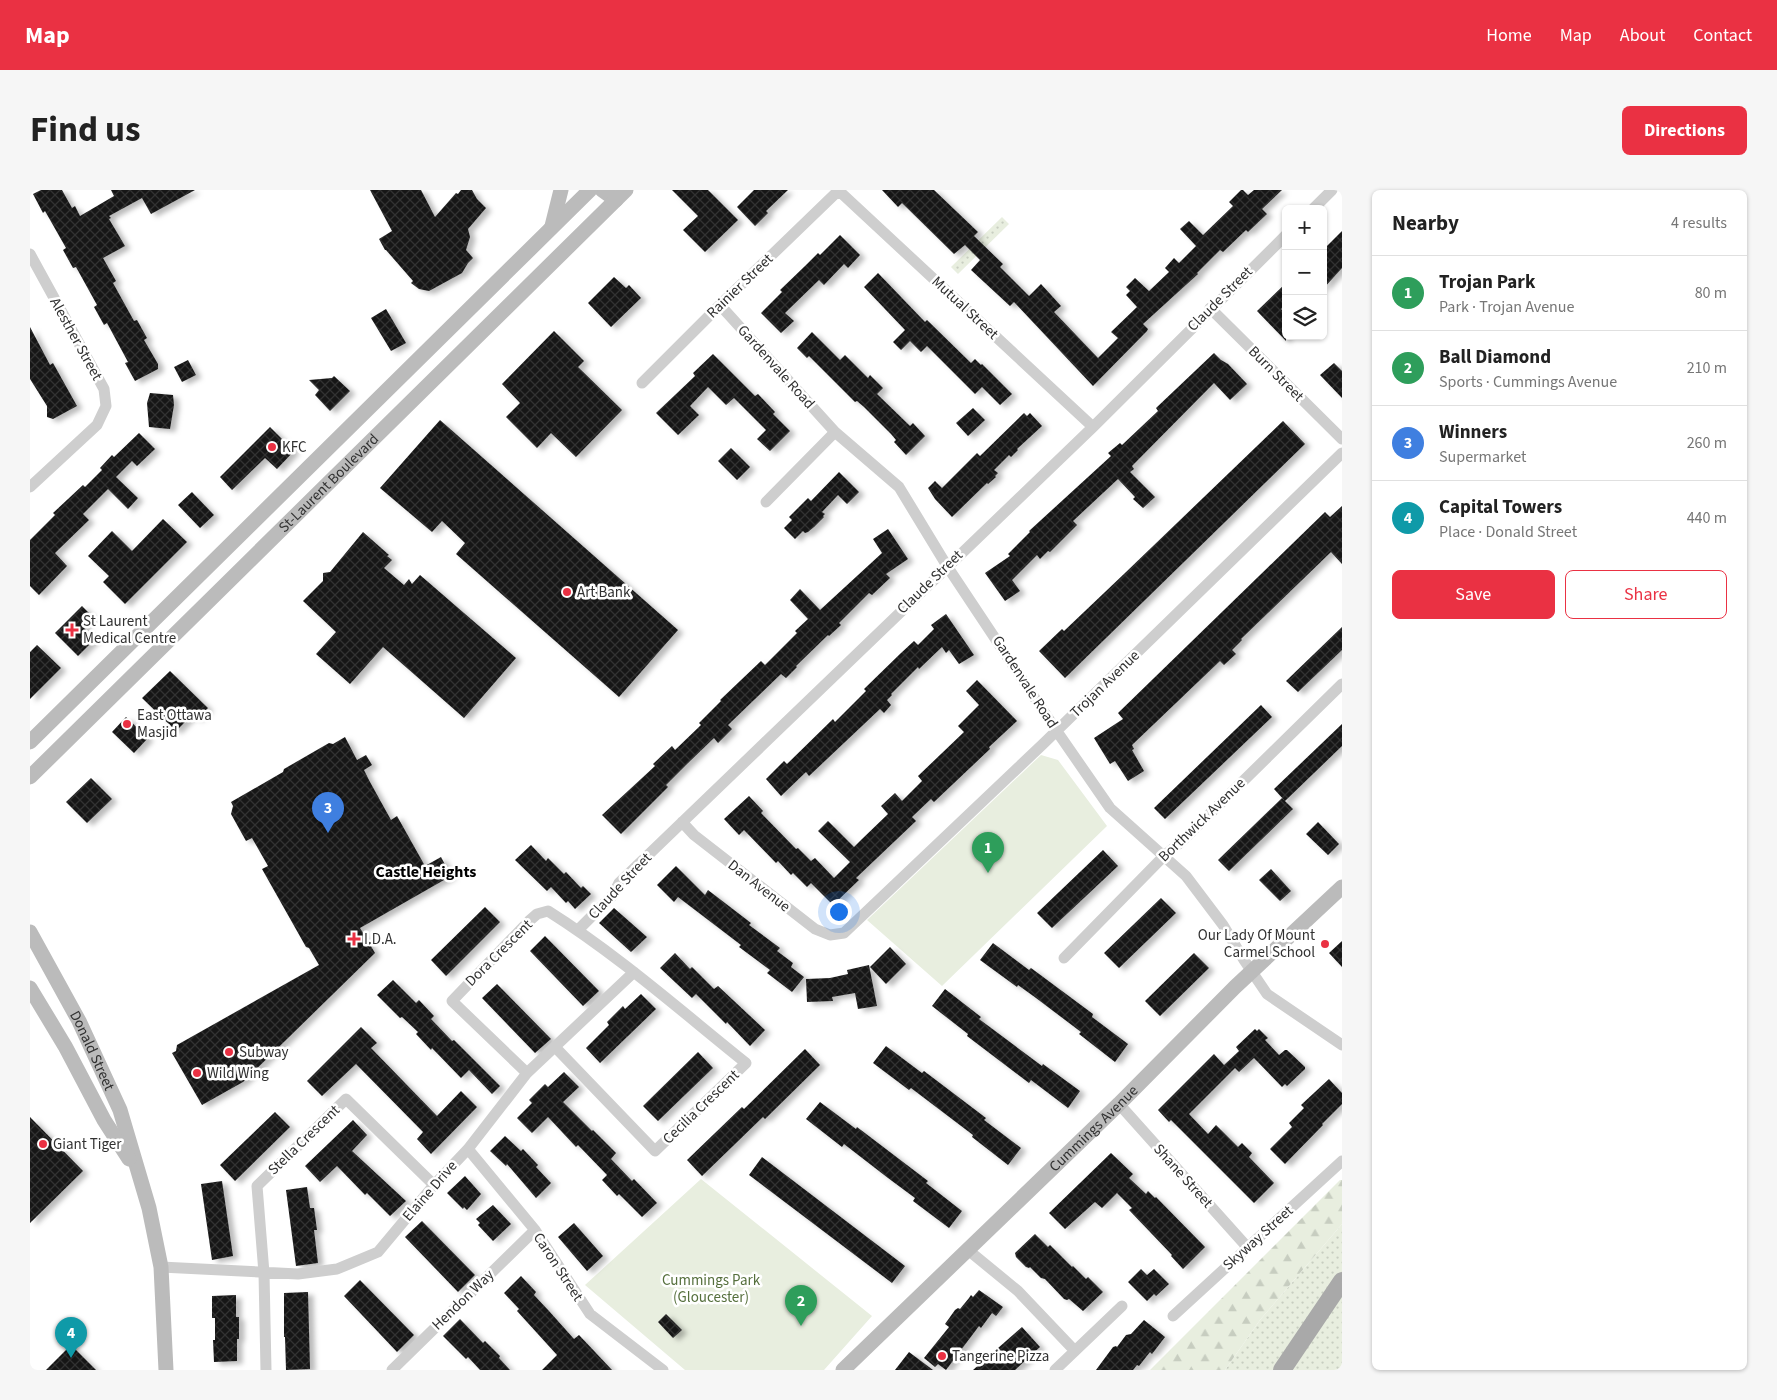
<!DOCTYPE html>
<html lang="en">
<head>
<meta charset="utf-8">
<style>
	body { margin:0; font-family:"Source Sans 3",sans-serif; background:#f6f6f6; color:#222 }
	.controls { position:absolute; right:15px; top:15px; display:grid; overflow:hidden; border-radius:8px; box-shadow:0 1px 4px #0004 }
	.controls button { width:45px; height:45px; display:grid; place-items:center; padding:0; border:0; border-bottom:1px solid #e0e0e0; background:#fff; color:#222; font:25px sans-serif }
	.you { position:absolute; left:808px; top:721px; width:18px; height:18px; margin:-12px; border:4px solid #fff; border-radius:50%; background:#1a73e8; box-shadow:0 0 0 8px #1a73e833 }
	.badge { display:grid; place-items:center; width:32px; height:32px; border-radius:50%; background:#ea3143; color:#fff; font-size:16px; font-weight:700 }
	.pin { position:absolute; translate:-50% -41px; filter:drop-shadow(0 1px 2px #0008) }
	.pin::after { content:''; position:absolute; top:26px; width:18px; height:15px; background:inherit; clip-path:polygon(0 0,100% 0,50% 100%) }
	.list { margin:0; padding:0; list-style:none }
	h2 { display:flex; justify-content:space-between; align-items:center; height:65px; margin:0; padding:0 20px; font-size:21px }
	h2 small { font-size:16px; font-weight:400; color:#767676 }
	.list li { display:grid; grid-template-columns:32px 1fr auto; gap:15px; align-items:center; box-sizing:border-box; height:75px; padding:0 20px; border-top:1px solid #e0e0e0 }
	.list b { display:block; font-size:19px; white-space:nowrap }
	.list p { margin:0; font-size:16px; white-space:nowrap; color:#767676 }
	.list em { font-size:16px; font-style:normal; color:#767676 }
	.actions { display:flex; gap:10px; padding:15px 20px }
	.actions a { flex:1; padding:11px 0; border:1px solid #ea3143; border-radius:8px; text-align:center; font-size:18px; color:#ea3143 }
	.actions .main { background:#ea3143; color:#fff }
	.icon { flex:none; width:28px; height:28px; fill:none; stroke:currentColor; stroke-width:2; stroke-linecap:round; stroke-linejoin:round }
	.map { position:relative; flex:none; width:1312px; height:1180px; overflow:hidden; border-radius:8px }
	header { display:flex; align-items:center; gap:30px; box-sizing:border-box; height:70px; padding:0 25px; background:#ea3143; color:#fff }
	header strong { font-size:24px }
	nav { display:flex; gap:28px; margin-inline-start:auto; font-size:18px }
	.intro { display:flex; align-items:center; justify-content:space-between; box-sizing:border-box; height:120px; padding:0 30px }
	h1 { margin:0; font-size:35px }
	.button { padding:12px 22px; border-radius:8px; background:#ea3143; color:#fff; font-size:18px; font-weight:700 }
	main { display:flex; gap:30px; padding:0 30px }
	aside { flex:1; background:#fff; border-radius:8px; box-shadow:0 1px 4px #0004 }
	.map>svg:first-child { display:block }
	.grass { fill:url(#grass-dots) }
	.forest { fill:url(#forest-firs) }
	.park { fill:#e8eedf }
	.building { fill:url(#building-cross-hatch); filter:url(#shadow) }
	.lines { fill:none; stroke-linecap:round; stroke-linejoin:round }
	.street { stroke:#cecece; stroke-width:11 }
	.secondary { stroke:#bbb; stroke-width:15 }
	.primary { stroke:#a9a9a9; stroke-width:18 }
	.poi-dot { fill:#ea3143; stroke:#fff; stroke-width:2 }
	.labels { text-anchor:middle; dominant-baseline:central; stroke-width:5; stroke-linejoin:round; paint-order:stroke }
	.street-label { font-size:15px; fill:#313131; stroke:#fff }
	.poi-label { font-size:15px; fill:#313131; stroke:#fff; text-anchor:start }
	.park-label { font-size:15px; fill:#556f3c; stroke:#fff }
	.neighbourhood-label { font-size:16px; font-weight:bold; fill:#000; stroke:#fff }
</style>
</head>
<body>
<header>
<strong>Map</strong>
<nav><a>Home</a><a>Map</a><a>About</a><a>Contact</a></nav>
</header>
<div class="intro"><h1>Find us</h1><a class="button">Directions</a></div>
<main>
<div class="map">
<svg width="1312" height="1180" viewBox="0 0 1312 1180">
	<defs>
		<pattern id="grass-dots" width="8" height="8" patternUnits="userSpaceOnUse" patternTransform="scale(1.25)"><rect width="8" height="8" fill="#e8eedf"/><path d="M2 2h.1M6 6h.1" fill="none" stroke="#c7cdc0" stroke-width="1.8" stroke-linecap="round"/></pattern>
		<pattern id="forest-firs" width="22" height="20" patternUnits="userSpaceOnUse" patternTransform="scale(1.25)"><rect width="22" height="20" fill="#e8eedf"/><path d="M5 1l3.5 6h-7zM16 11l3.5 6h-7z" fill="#c7cdc0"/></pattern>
		<pattern id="building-cross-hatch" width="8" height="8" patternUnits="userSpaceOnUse" patternTransform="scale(1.25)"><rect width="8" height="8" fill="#181818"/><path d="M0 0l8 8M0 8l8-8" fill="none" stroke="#313131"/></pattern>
		<filter id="shadow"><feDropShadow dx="5.5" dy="3" stdDeviation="2.5" flood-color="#0004"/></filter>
	</defs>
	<rect width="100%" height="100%" fill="#fff"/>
	<path class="grass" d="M972 27 979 34 928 84 921 77Z
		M1312 1034V1180H1195L1230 1130Z"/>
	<path class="forest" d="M1310 990H1312V1034L1230 1130 1195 1180H1120Z"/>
	<path class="park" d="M1011 565 1028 570 1077 636 912 796 837 730Z
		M671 989 842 1126 794 1180H655L555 1095Z"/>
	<path class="building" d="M11 0H32L42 18 45 16 50 26 84 6 81 0H165L121 24 112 8 79 26 81 28 79 29 95 56 73 68 86 91 83 93 104 131 107 130 117 148 114 150 128 174V179L105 191 95 173 98 172 77 133 74 135 64 117 67 115 46 77 43 78 33 60 36 58 15 21 13 23 3 4Z
		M340 0H391L405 27 426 3 428 4 431 0H442L447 9 456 18 438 39 440 47 436 60 443 68 438 73 432 83 399 101 389 99 381 93 383 91 356 60H355L349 49 362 41Z
		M642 0H678L708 30 675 62 653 40 668 26Z
		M724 0H758L736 21 738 23 725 36 707 17Z
		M852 0H904L948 42 944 46 973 74 970 77 999 106 1011 94 1031 116 1024 122 1068 168 1088 148 1081 142 1107 117 1096 105 1100 101 1096 97 1105 88 1119 101 1139 82 1135 78 1144 68 1149 73 1166 56 1150 39 1159 31 1173 45 1203 16 1199 12 1211 0H1213L1218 5 1224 0H1252L1232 19 1237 24 1218 42 1216 40 1193 62 1190 60 1167 83 1168 84 1113 134 1118 139 1117 141 1063 196 984 112 980 116 941 80 950 70 935 55 924 64 872 13 868 17Z
		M1312 41V78L1293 99V60Z
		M810 45 830 65 818 78 814 74 794 95 789 90 755 123 764 131 751 143 731 123 752 102 750 100 775 76 788 63 790 65Z
		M848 83 895 132 897 130 941 173 945 169 951 175 952 174 982 204 970 215 952 197 945 204 897 156 891 162 880 151 871 160 863 152 875 140 834 97Z
		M584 87 596 98 599 95 611 108 581 137 558 113Z
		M1256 93V115L1251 119 1256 124V151L1227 121Z
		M356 119 376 153 361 161 341 128Z
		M0 137 20 175 23 173 47 216 23 229 17 227V216L0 189Z
		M524 141 554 171 548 177 592 220 546 267 521 243 507 258 476 227 490 213 472 194Z
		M782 142 810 170 815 165 838 188 840 185 853 198 847 204 880 236 883 233 895 246 876 265 864 252 866 250 861 244 834 217 827 211 825 212 779 166 777 168 767 158Z
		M1184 163 1191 170 1198 174 1217 194 1200 210 1184 193 1102 276 1104 279 1100 282 1125 307 1113 318 1103 309 1105 307 1088 289 1043 331 1047 335 1020 362 1018 361 1010 369 1007 365 982 390 990 401 975 411 955 383 980 366 978 364 1000 342 999 341 1081 266 1078 263 1090 253 1092 255 1128 221 1126 218Z
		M683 164 725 206 728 204 745 222 743 224 760 241 740 261 727 249 736 240 704 208 696 215 678 197 660 216 669 225 648 245 626 223 665 186 663 183Z
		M158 170 166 185 152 192 144 177Z
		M1304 173 1312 181V208L1290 185Z
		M304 186 320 201 300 221 285 205 289 200 279 190 302 188Z
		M120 203 143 205 144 215 140 239 119 237 117 213Z
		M943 218 955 230 938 246 926 233Z
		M994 223 997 226 1000 223 1012 236 987 259 988 260 981 267 979 265 964 280 968 283 965 286 966 287 958 294 957 293 922 327 905 309 898 298 905 291 912 298 947 263 950 266Z
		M410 230 648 440 589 507 426 364 435 353 412 331 402 342 350 298Z
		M1253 231 1275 254 1035 488 1009 461 1032 439 1034 441 1095 383Z
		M240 237 264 261 247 279 235 268 202 300 190 287Z
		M109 243 125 259 107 276 102 271 86 287 108 308 98 319 78 299 53 324 59 330 25 363 37 376 9 405 0 396V350L25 325 23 323 53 295 55 297 72 280 70 278 82 265 84 267Z
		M701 258 720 277 707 290 688 271Z
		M809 282 829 302 817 314 808 305 792 322 795 324 793 326 794 327 784 337 778 342 775 343 773 341 765 349 754 338 762 330 759 327 778 308 781 311Z
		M162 302 184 325 170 338 148 315Z
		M1312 316V374L1301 362 1211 449 1212 450 1202 460 1206 464 1194 475 1190 471 1102 555 1104 559 1102 560 1114 581 1098 591 1085 571 1080 574 1064 548 1093 529 1088 523 1295 322 1300 327Z
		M133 329 157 352 95 414 73 392 79 386 58 366 82 341 102 361Z
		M858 339 878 369 856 384 860 388 842 405 839 403 809 433 811 435 799 446 798 445 766 476 767 477 756 488 751 484 725 509 698 535 702 539 688 553 684 548 658 573 636 595 638 597 591 644 572 625 625 576 623 574 642 556 645 560 671 535 669 533 691 511 690 510 731 471 735 475 767 443 765 441 778 429 760 410 770 399 790 420 852 363 843 349Z
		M333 342 359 365 357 366 362 370 354 378 374 395 379 389 382 394 390 385 486 468 434 528 353 457 320 494 286 464 306 442 273 411 293 391V383L300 382Z
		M52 416 63 427 53 437 65 449 48 466 25 443Z
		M916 424 944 465 929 474 919 460 916 463 912 457 889 479 888 477 861 504 862 505 857 510 861 515 854 523 850 519 779 586 776 582 751 606 736 589 754 571 757 574 803 529 805 532 836 501 834 499 871 463 884 451 888 455 904 439 901 435Z
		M1312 437V460L1268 502 1256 491Z
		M7 455 31 478 0 509V462Z
		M140 481 178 518 167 529 162 525 146 541 112 508Z
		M947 490 987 531 959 557 960 559 904 612 901 609 882 627 886 631 826 688 829 690 803 715 781 693 777 697 763 683 761 685 748 671 746 673 714 640 709 645 694 629 719 606 733 621 731 623 766 659 768 658 781 671 785 668 804 688 820 672 788 641 798 631 824 657 832 649 858 624 851 616 865 603 872 611 892 591 888 586 934 542 928 536 949 515 936 501Z
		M1231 515 1242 527 1135 629 1124 618Z
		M96 527 118 548 104 563 82 542Z
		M1312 534V556L1255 611 1244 599Z
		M315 547 327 570 336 565 342 575 334 580 340 592 361 630 367 626 395 676 411 667 421 686 330 738 345 763 213 892 172 915 142 863 146 861 147 855 289 775 279 758 276 757 232 679 238 676 222 648 216 651 201 624 203 616 201 612 253 582 254 579 299 553 303 554Z
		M61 588 82 609 57 633 36 612Z
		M1252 608 1263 619 1199 681 1188 670Z
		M1288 632 1309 654 1298 665 1276 644Z
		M501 655 516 671 518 668 534 684 536 682 551 698 553 696 561 704 545 719 538 711 536 713 521 697 517 701 485 670Z
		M1073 660 1088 676 1022 738 1007 723Z
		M646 676 675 705 678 700 721 733 719 735 750 758 747 761 763 773 761 777 774 787 762 802 737 783 740 780 709 757 711 755 648 707 644 712 627 695Z
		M1241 679 1261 701 1250 711 1229 690Z
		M1131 708 1146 723 1089 778 1074 763Z
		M455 717 470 732 416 786 401 770Z
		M584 718 617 747 601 762 569 733Z
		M515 746 569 801 553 816 500 761Z
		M1312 751V777L1299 763Z
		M963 753 999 780 1001 778 1063 824 1062 827 1098 854 1085 872 1049 844 1051 842 1006 808 988 795 987 797 950 770Z
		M860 757 876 774 856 794 840 777Z
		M645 763 660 779 662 777 684 799 688 796 735 840 720 856 697 832 696 834 666 804 662 808 630 778Z
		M1164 763 1179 778 1130 826 1115 811Z
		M839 775 847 816 828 819 825 803 802 807 803 811 777 812 776 789 800 788 818 784 817 780Z
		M363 790 386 813 389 810 404 826 401 829 422 851 424 850 470 896 462 904 439 880 431 888 402 858 401 860 386 844 388 842 372 827 370 828 347 805Z
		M467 794 521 849 505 863 452 808Z
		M915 799 951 827 949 829 1012 876 1013 874 1050 901 1038 918 1001 890 999 893 937 846 938 844 902 816Z
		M611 804 626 819 570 873 556 858 579 835 577 832 593 816 595 819Z
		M331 837 347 853 341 858 407 926 431 901 447 917 401 964 387 949 393 942 326 874 292 906 277 891Z
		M1225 839 1227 841 1229 839 1238 848 1235 850 1249 865 1255 860H1257L1275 877V879L1257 896 1255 894 1252 897 1224 868 1209 882 1205 878 1159 924 1178 944 1186 935 1208 957 1212 953 1222 963 1219 967 1244 993 1224 1013 1141 930 1139 932 1128 920 1184 864 1194 875 1209 861 1206 857Z
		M856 856 892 883 894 881 956 928 954 930 991 958 978 975 942 947 943 945 881 898 879 900 843 873Z
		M775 859 790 875 735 929 733 927 672 986 657 970 712 917 714 919Z
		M668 862 683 878 628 931 613 916Z
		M534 882 549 897 533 912 562 941 563 940 586 963 581 969 602 991 604 989 627 1013 612 1027 589 1004 587 1006 572 990 577 985 548 955 546 957 518 927 502 943 487 928 502 913 499 910 515 894 518 897Z
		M1299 889 1312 903V914L1292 934 1293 935 1255 974 1240 959 1262 937 1259 933 1274 918 1271 915Z
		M790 912 826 939 827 937 898 991 896 993 932 1021 919 1038 883 1011 885 1008 858 988 814 954 812 957 776 929Z
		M245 922 260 937 205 991 190 975Z
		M0 927 53 981 0 1033Z
		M323 930 337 945 322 961 376 1011 360 1026 337 1003 335 1005 307 976 290 992 275 976Z
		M475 946 491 961 493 959 508 975 506 977 521 993 506 1008 477 974 476 976 460 961Z
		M1081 963 1103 984 1099 988 1116 1004 1118 1001 1125 1008 1126 1007 1175 1057 1153 1079 1141 1066 1142 1065 1099 1020 1102 1018 1087 1003 1072 1018 1065 1012 1035 1039 1019 1023Z
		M732 967 875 1076 862 1093 719 985Z
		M435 986 451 1004 437 1020 434 1017 433 1019 417 1003Z
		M192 991 203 1066 182 1070 171 994Z
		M277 997 280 1018H284L287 1040H284L288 1073 266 1076 256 1000Z
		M463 1015 481 1034 463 1051 448 1035 450 1033 446 1029Z
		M392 1031 445 1085 428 1102 375 1047Z
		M544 1033 573 1066 557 1081 528 1047Z
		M1005 1044 1018 1057 1020 1055 1042 1077 1043 1076 1056 1089 1058 1087 1073 1102 1053 1121 1039 1109 1037 1110 1034 1109 1015 1089 1011 1088 1000 1077 999 1078 996 1077 986 1067 985 1063Z
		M1111 1079 1117 1085 1124 1079 1139 1094 1126 1106 1124 1104 1117 1111 1098 1092Z
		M491 1086 506 1102 504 1105 519 1121 544 1149 549 1145 582 1180H512L527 1165 487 1121 489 1119 474 1103Z
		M330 1090 384 1145 367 1162 314 1106Z
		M949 1100 973 1117 966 1126 962 1123 951 1138 949 1136 916 1180 908 1174 905 1177 894 1168 919 1137 915 1134 925 1120 928 1118 930 1119 939 1108 941 1105 943 1107Z
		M278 1102 280 1179 256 1180 255 1147H254V1103Z
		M206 1105V1127H209V1149H207V1171L184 1172 183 1150H185V1128H182V1106Z
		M636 1124 652 1140 643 1148 628 1132Z
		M430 1129 453 1153 455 1151 470 1166 469 1168 480 1180H450L438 1167 436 1169 413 1146Z
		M1114 1130 1135 1147 1122 1164 1120 1162 1109 1176 1107 1175 1103 1180H1066L1083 1157 1086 1156 1087 1157 1096 1145 1101 1144Z
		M992 1137 1010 1157 985 1180H943Z
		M41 1155 66 1180H16Z
		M879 1162 903 1180H865Z"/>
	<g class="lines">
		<path class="street" d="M808 0 1063 237
			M1283 19 1302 0
			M0 64 74 199 76 216 67 235 0 297
			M690 115 805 242 869 297 917 376 1026 540 1080 618 1156 686 1193 735 1214 770 1237 804 1312 855
			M1180 118 1312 249
			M612 193 690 115 808 1
			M736 312 805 242
			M652 632 664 645 785 739 800 745 814 743 1013 554 1312 263
			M548 740 583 705 589 693 1063 237 1256 45
			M1034 768 1134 666 1151 652 1312 494
			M497 883 422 811 499 731 507 724 518 721C588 765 651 821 716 873L625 961 525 857
			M1089 914 1218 1058
			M438 959 505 1040 560 1124 633 1180
			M938 1060 988 1101 1045 1161
			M131 1077 268 1084 307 1079 348 1062 404 995 438 959 497 883 604 782
			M1143 1126 1312 971
			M236 1180 234 1083 227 996 316 909 404 995
			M362 1180 505 1040
			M1025 1180 1092 1116"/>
		<g class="secondary">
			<path d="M572 0 586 10"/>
			<path d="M522 36 531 0"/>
			<path d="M0 552 560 0"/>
			<path id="s1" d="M0 587 596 0"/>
			<path id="s2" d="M0 742 49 831 90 920 119 1018 131 1077 136 1180"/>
			<path d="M0 798 35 856 74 930 99 969"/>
			<path id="s3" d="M813 1180 1089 914 1205 797 1312 697"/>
		</g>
		<path class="primary" d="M1252 1180 1312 1091"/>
	</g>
	<g class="poi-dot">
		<circle cx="242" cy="257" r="5"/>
		<circle cx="537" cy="402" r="5"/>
		<path d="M39.5 432.5h5v5h5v5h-5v5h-5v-5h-5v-5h5z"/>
		<circle cx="97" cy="534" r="5"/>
		<path d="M321.5 741.5h5v5h5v5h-5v5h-5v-5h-5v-5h5z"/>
		<circle cx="1295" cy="754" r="5"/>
		<circle cx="199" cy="862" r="5"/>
		<circle cx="167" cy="883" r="5"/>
		<circle cx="13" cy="954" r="5"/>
		<circle cx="912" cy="1166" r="5"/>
	</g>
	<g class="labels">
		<g class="street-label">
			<text transform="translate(710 96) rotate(-44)">Rainier Street</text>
			<text transform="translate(1190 109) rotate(-45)">Claude Street</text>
			<text transform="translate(935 118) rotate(43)">Mutual Street</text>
			<text transform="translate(46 149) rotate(61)">Alesther Street</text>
			<text transform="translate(746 177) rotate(48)">Gardenvale Road</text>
			<text transform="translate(1246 184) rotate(45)">Burn Street</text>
			<text stroke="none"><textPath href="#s1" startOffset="419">St-Laurent Boulevard</textPath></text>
			<text transform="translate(900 392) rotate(-44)">Claude Street</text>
			<text transform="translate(995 492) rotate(57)">Gardenvale Road</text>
			<text transform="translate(1075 494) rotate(-44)">Trojan Avenue</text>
			<text transform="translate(1172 630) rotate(-44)">Borthwick Avenue</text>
			<text transform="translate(590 696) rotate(-47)">Claude Street</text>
			<text transform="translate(729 696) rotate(38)">Dan Avenue</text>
			<text transform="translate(469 763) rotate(-45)">Dora Crescent</text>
			<text stroke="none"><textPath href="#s2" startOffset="134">Donald Street</textPath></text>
			<text transform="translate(671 917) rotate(-44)">Cecilia Crescent</text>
			<text stroke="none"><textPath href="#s3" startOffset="348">Cummings Avenue</textPath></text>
			<text transform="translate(274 950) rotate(-44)">Stella Crescent</text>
			<text transform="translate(1153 986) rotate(48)">Shane Street</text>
			<text transform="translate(400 1001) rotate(-49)">Elaine Drive</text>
			<text transform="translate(1228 1048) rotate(-42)">Skyway Street</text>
			<text transform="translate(528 1077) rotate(57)">Caron Street</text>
			<text transform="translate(433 1110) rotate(-44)">Hendon Way</text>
		</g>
		<g class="poi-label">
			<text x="252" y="257">KFC</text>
			<text x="547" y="402">Art Bank</text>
			<text x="53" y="431">St Laurent<tspan x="53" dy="17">Medical Centre</tspan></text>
			<text x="107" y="525">East Ottawa<tspan x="107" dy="17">Masjid</tspan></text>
			<text x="1285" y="745" text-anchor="end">Our Lady Of Mount<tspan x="1285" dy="17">Carmel School</tspan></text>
			<text x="334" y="749">I.D.A.</text>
			<text x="209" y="862">Subway</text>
			<text x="177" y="883">Wild Wing</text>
			<text x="23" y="954">Giant Tiger</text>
			<text x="922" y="1166">Tangerine Pizza</text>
		</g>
		<g class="park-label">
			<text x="681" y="1090">Cummings Park<tspan x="681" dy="17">(Gloucester)</tspan></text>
		</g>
		<g class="neighbourhood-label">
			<text x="396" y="682">Castle Heights</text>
		</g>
	</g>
</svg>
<div class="controls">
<button>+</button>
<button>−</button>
<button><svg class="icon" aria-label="layers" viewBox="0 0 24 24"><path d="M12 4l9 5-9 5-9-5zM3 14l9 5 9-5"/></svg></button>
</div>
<div class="you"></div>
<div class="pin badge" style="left:958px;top:683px;background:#2e9e5b">1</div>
<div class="pin badge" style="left:771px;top:1136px;background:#2e9e5b">2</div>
<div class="pin badge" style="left:298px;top:643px;background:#3f7fe0">3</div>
<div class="pin badge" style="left:41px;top:1168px;background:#0f9aa8">4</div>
</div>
<aside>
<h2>Nearby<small>4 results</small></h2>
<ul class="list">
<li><span class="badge" style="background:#2e9e5b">1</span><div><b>Trojan Park</b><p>Park · Trojan Avenue</p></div><em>80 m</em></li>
<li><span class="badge" style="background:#2e9e5b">2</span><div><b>Ball Diamond</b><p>Sports · Cummings Avenue</p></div><em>210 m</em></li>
<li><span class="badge" style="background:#3f7fe0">3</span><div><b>Winners</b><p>Supermarket</p></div><em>260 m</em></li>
<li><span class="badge" style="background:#0f9aa8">4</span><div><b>Capital Towers</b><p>Place · Donald Street</p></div><em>440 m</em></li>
</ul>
<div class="actions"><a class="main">Save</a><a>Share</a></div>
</aside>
</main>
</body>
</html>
